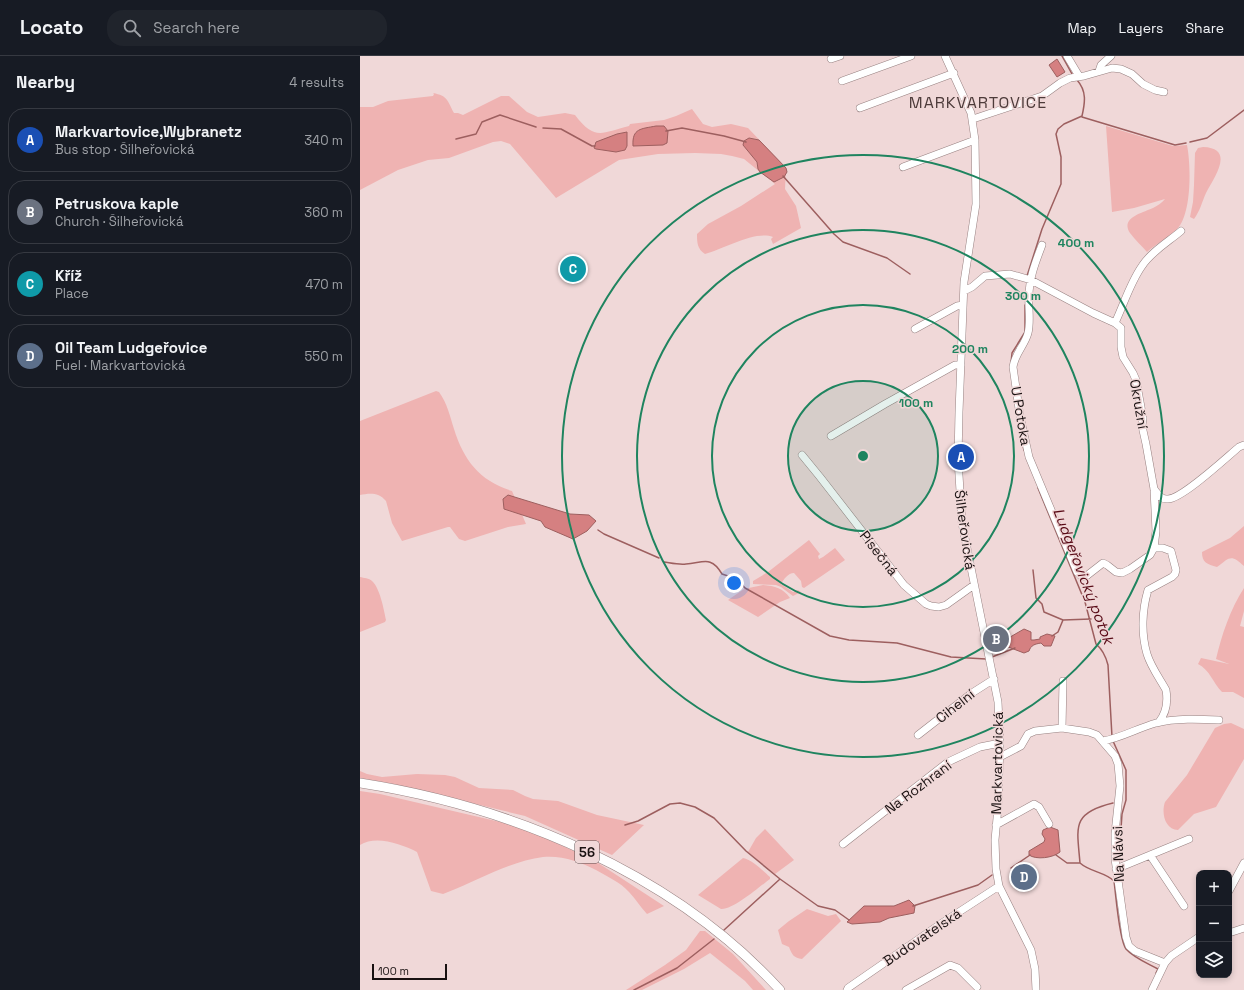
<!DOCTYPE html>
<html lang="en">
<head>
<meta charset="utf-8">
<style>
	body { margin:0; font-family:"Space Grotesk",sans-serif; background:#20242c; color:#f1f3f6 }
	.controls { position:absolute; right:12px; bottom:12px; display:grid; overflow:hidden; border-radius:8px; box-shadow:0 2px 6px #0003 }
	.controls button { width:36px; height:36px; display:grid; place-items:center; padding:0; border:0; border-bottom:1px solid #363941; background:#171b24; color:#f1f3f6; font:20px sans-serif }
	.scale { position:absolute; left:12px; bottom:10px; width:75px; box-sizing:border-box; padding-left:4px; border:2px solid #191111; border-top:0; font-size:11px; line-height:14px; white-space:nowrap; color:#191111; -webkit-text-stroke:3px #f0d8d8; paint-order:stroke }
	.you { position:absolute; left:374px; top:527px; width:14px; height:14px; margin:-10px; border:3px solid #fff; border-radius:50%; background:#1a73e8; box-shadow:0 0 0 6px #1a73e833 }
	.badge { display:grid; place-items:center; width:26px; height:26px; border-radius:50%; background:#1f845f; color:#fff; font-size:13px; font-weight:700 }
	.pin { position:absolute; translate:-50% -50%; border:2px solid #fff; box-shadow:0 1px 4px #0006 }
	.list { margin:0; padding:0; list-style:none }
	h2 { display:flex; justify-content:space-between; align-items:center; height:52px; margin:0; padding:0 16px; font-size:17px }
	h2 small { font-size:13px; font-weight:400; color:#9ea1a6 }
	.list li { display:grid; grid-template-columns:26px 1fr auto; gap:12px; align-items:center; box-sizing:border-box; height:64px; margin:0 8px 8px; padding:0 8px; border:1px solid #363941; border-radius:16px }
	.list b { display:block; font-size:15px; white-space:nowrap }
	.list p { margin:0; font-size:13px; white-space:nowrap; color:#9ea1a6 }
	.list em { font-size:13px; font-style:normal; color:#9ea1a6 }
	.icon { flex:none; width:22px; height:22px; fill:none; stroke:currentColor; stroke-width:2; stroke-linecap:round; stroke-linejoin:round }
	.map { position:relative; flex:none; width:884px; height:934px; overflow:hidden }
	header { display:flex; align-items:center; gap:24px; box-sizing:border-box; height:56px; padding:0 20px; background:#171b24; border-bottom:1px solid #363941 }
	header strong { font-size:19px }
	nav { display:flex; gap:22px; margin-inline-start:auto; font-size:14px }
	.search { width:280px; height:36px; background:#20242c; display:flex; align-items:center; gap:10px; box-sizing:border-box; padding:0 14px; border-radius:16px; color:#9ea1a6; font-size:15px }
	main { display:flex }
	aside { flex:1; background:#171b24 }
	.map>svg:first-child { display:block }
	.green { fill:#efb3b2 }
	.water { fill:#d58081; stroke:#9d5f5f }
	.lines { fill:none; stroke-linecap:round; stroke-linejoin:round }
	.stream { stroke:#9d5f5f; stroke-width:1.5 }
	.minor-casing { stroke:#978181; stroke-width:8 }
	.major-casing { stroke:#978181; stroke-width:10 }
	.minor { stroke:#fff; stroke-width:7 }
	.major { stroke:#fff; stroke-width:9 }
	.ring { fill:none; stroke:#1f845f; stroke-width:2 }
	.labels { text-anchor:middle; dominant-baseline:central; stroke-width:3; stroke-linejoin:round; paint-order:stroke }
	.shield { fill:#f0d8d8; stroke:#5a4d4d; stroke-width:1 }
	.shield-label { font-size:13px; font-weight:bold; fill:#191111 }
	.street-label { font-size:14px; fill:#191111; stroke:#f0d8d8 }
	.water-label { font-size:15px; font-style:italic; fill:#580a16; stroke:#f0d8d8 }
	.quarter-label { font-size:16px; letter-spacing:1px; fill:#4d3b3a; stroke:#f0d8d8 }
	.centre { fill:#1f845f; stroke:#f0d8d8; stroke-width:2 }
	.ring-label { font-size:12px; text-anchor:middle; font-weight:bold; fill:#1f845f; stroke:#f0d8d8; stroke-width:3; stroke-linejoin:round; paint-order:stroke }
</style>
</head>
<body>
<header>
<strong>Locato</strong>
<div class="search"><svg class="icon" aria-label="search" viewBox="0 0 24 24"><circle cx="10" cy="10" r="6"/><path d="M15 15l6 6"/></svg>Search here</div>
<nav><a>Map</a><a>Layers</a><a>Share</a></nav>
</header>
<main>
<aside>
<h2>Nearby<small>4 results</small></h2>
<ul class="list">
<li><span class="badge" style="background:#1a4fb4">A</span><div><b>Markvartovice,Wybranetz</b><p>Bus stop · Šilheřovická</p></div><em>340 m</em></li>
<li><span class="badge" style="background:#6b7280">B</span><div><b>Petruskova kaple</b><p>Church · Šilheřovická</p></div><em>360 m</em></li>
<li><span class="badge" style="background:#0f9aa8">C</span><div><b>Kříž</b><p>Place</p></div><em>470 m</em></li>
<li><span class="badge" style="background:#5c6f8a">D</span><div><b>Oil Team Ludgeřovice</b><p>Fuel · Markvartovická</p></div><em>550 m</em></li>
</ul>
</aside>
<div class="map">
<svg width="884" height="934" viewBox="0 0 884 934">
	<rect width="100%" height="100%" fill="#f0d8d8"/>
	<path class="green" d="M73 37C88 40 87 44 94 57H98L103 59 141 40H149L167 56 178 61 205 57 215 59C235 85 241 77 269 70L270 68 304 64 316 60 332 53 343 68 352 71 371 68 388 72 426 112 425 133 436 150 441 172 413 188 411 183 413 181C395 174 364 193 345 198 337 193 337 186 337 178L348 168 381 150 415 128 384 103 372 100 361 98 335 97 298 98 259 104 196 142 150 88 141 85 133 86 89 102 68 104 38 114 0 134V51H13L28 45 73 40 74 38Z
		M746 70 813 90 827 89C831 109 832 158 817 173 808 182 796 188 787 196 782 190 775 184 770 177 760 162 782 157 793 152 797 150 802 147 805 143L774 152 752 156Z
		M843 91C876 92 854 122 846 137 842 146 840 155 834 163L830 161 833 146 834 129 835 97 838 92Z
		M76 335 79 336C87 347 90 360 94 373 104 405 120 425 152 435L166 468 148 471 105 485 99 483 90 471H88L42 485 32 467 26 445C19 436 9 437 0 439V365Z
		M884 470V510C871 498 870 501 857 511 847 508 842 507 842 496L870 482Z
		M449 484 460 498 458 500 459 503 463 501 475 492 485 504 444 532 442 531 441 525 434 517C428 517 424 523 421 528L433 536 438 534 441 536 433 540 421 531 416 529 393 528V525L408 516Z
		M0 521C4 522 9 522 12 525 20 532 24 554 26 564L25 566 0 576Z
		M403 529C415 530 423 532 430 542L420 546 398 561 368 544 384 533Z
		M884 532V555L880 570 884 571V642L873 636H862C853 627 850 614 838 608L841 602 869 608 856 603C862 578 870 554 884 532Z
		M871 667 884 673V703L856 751 834 758 818 774C805 774 801 757 805 746L827 719 855 672 864 668Z
		M0 715 7 718 22 721 57 718 85 719 95 721 119 732 153 734 165 740 173 743 198 745 237 759 284 769 252 799 165 760 33 728 0 722Z
		M0 735 20 738 158 770 232 803 304 850 287 858C280 851 276 843 269 836 260 826 248 821 236 814 221 806 201 799 183 801 151 805 118 824 88 836L83 838 71 835 57 796C41 788 16 779 0 789Z
		M405 773 434 804 415 818 388 796 396 782Z
		M383 802C393 804 403 815 410 821V823C399 831 373 854 361 853L338 839Z
		M447 853 468 860 476 858 481 865 442 903C434 902 432 899 429 891L422 888 418 874 429 865Z
		M340 875H345L373 898 406 934H393L385 925 350 897 324 913 282 934H266L305 909 326 894Z"/>
	<path class="water" d="M697 3 705 16 697 21 689 9Z
		M296 70H304L308 75 307 87 303 89 273 90C272 72 281 73 296 70Z
		M267 76V90L265 94 256 96 236 93 234 92 236 86 257 78Z
		M389 82 399 84 426 112 427 116 424 121 414 126 400 116 398 113 397 106 383 89 384 85Z
		M148 439 210 458 229 459 236 465 227 475 213 483 185 471 181 465 144 453 143 443Z
		M664 573 671 576V584H674L680 583V581L687 578 695 580 691 590H684L681 587C675 588 671 589 669 595L664 597 643 589 645 584Z
		M690 771 698 774 700 796C693 802 676 804 669 799V795L684 786 685 783 682 778 683 774Z
		M549 844 555 850 554 857 529 862 520 866 492 868 487 866 504 850H534Z"/>
	<g class="lines">
		<path class="stream" d="M702 0 712 18
			M722 61 815 89 826 87
			M183 72 201 73 232 90H235
			M306 75 322 72 364 80 386 86
			M96 83 116 78 122 66 140 59 176 71
			M830 86 847 82 884 54
			M423 120 474 178 483 186 527 202 550 218
			M667 220 682 173 701 128V101L696 78 698 73 704 68 722 60C725 47 727 35 717 24
			M651 307 652 297 665 276V249
			M661 382 664 394
			M678 432 725 546 736 588C742 593 746 601 748 609L752 681
			M238 474 244 478 299 502
			M304 506C311 507 319 509 326 508 343 507 351 499 362 518L377 523 385 532 470 580 489 584 537 587 591 601 626 603
			M673 514 676 542 682 548 684 556 703 564
			M692 580 698 576 703 564 731 563
			M632 601 655 592
			M753 685 766 714V744L762 758 759 802
			M265 769 278 765 310 748 320 747 335 751 354 762 386 795 420 823 458 850 475 854 489 864
			M696 799 707 807H720C730 816 745 816 754 825 756 839 759 884 766 893 774 902 787 907 798 913L796 917
			M720 807C717 771 711 757 753 747
			M651 812 670 799
			M553 850 618 829 632 819
			M364 874 420 823
			M274 934 317 912 354 883"/>
		<g class="minor-casing">
			<path id="minor" d="M585 0 611 57 615 84 616 148 604 226 599 356 598 403 602 467 638 646 640 687 638 751 635 784 636 813 639 830 671 894 675 913 676 934
				M707 0 719 20
				M471 3 480 0
				M739 15 741 9 751 0
				M482 25 551 0
				M500 52 594 17
				M613 63 682 40 700 27 710 22 724 20 752 12 761 13 772 18 783 28 795 34 804 36
				M543 111 615 84
				M604 235 612 231 625 220 650 218 671 224 733 257 755 267 761 272V291L763 301 773 317 776 324 783 362 782 370 786 388 794 433 796 475 794 492 790 499 770 513 762 517 756 516 747 509 743 507 725 521 721 520 717 516 669 401 660 360 653 311C655 297 665 289 668 277 671 266 668 251 669 240 669 222 676 205 682 189
				M755 267C764 248 770 227 782 210 791 196 808 186 821 175
				M555 273 597 250 603 249
				M471 380 525 348 595 309H601
				M442 399 460 421 544 529 566 548 571 550 579 551 586 549 614 529
				M794 433C798 438 801 444 808 443 822 443 867 401 879 391L884 389
				M794 492H803L811 495 816 514 815 518 812 521 788 534C782 554 781 578 787 598 791 611 800 623 806 634 808 646 807 656 799 666
				M702 672 703 625
				M558 679 612 637 634 623
				M743 685C761 682 778 672 796 667 816 662 839 663 859 664
				M640 701 661 690 668 678 675 675 702 672 729 676 737 679 755 700 758 708 760 730 755 777V803L766 881 769 890 775 895 805 907
				M636 769 674 748 679 751 689 768
				M483 788 588 706 620 691 640 687
				M790 799 824 850
				M756 813 829 783
				M869 835 884 807
				M869 877 884 872
				M487 934 488 932 582 867 639 830
				M546 934 590 909 598 912 617 931
				M792 934 805 907 811 900 839 881"/>
		</g>
		<g class="major-casing">
			<path id="major" d="M0 727C153 751 313 817 420 934"/>
		</g>
		<use href="#minor" class="minor"/>
		<use href="#major" class="major"/>
	</g>
	<circle cx="503" cy="400" r="75" fill="#1f845f" fill-opacity=".12"/>
	<g class="ring">
		<circle cx="503" cy="400" r="75"/>
		<circle cx="503" cy="400" r="151"/>
		<circle cx="503" cy="400" r="226"/>
		<circle cx="503" cy="400" r="301"/>
	</g>
	<g class="labels">
		<rect class="shield" x="215" y="785" width="24" height="22" rx="3"/>
		<g class="shield-label">
			<text x="227" y="796">56</text>
		</g>
		<g class="street-label">
			<text transform="translate(779 348) rotate(80)">Okružní</text>
			<text transform="translate(661 360) rotate(80)">U Potoka</text>
			<text transform="translate(605 474) rotate(82)">Šilheřovická</text>
			<text transform="translate(519 497) rotate(52)">Písečná</text>
			<text transform="translate(595 650) rotate(-38)">Cihelní</text>
			<text transform="translate(637 707) rotate(-89)">Markvartovická</text>
			<text transform="translate(558 731) rotate(-37)">Na Rozhraní</text>
			<text transform="translate(758 798) rotate(-92)">Na Návsi</text>
			<text transform="translate(562 881) rotate(-34)">Budovatelská</text>
		</g>
		<g class="water-label">
			<text transform="translate(724 520) rotate(69)">Ludgeřovický potok</text>
		</g>
		<g class="quarter-label">
			<text x="618" y="46">MARKVARTOVICE</text>
		</g>
	</g>
	<circle cx="503" cy="400" r="6" class="centre"/>
	<g class="ring-label">
		<text x="716" y="191">400 m</text>
		<text x="663" y="244">300 m</text>
		<text x="610" y="297">200 m</text>
		<text x="556" y="351">100 m</text>
	</g>
</svg>
<div class="controls">
<button>+</button>
<button>−</button>
<button><svg class="icon" aria-label="layers" viewBox="0 0 24 24"><path d="M12 4l9 5-9 5-9-5zM3 14l9 5 9-5"/></svg></button>
</div>
<div class="scale">100 m</div>
<div class="you"></div>
<div class="pin badge" style="left:601px;top:401px;background:#1a4fb4">A</div>
<div class="pin badge" style="left:636px;top:583px;background:#6b7280">B</div>
<div class="pin badge" style="left:213px;top:213px;background:#0f9aa8">C</div>
<div class="pin badge" style="left:664px;top:821px;background:#5c6f8a">D</div>
</div>
</main>
</body>
</html>
